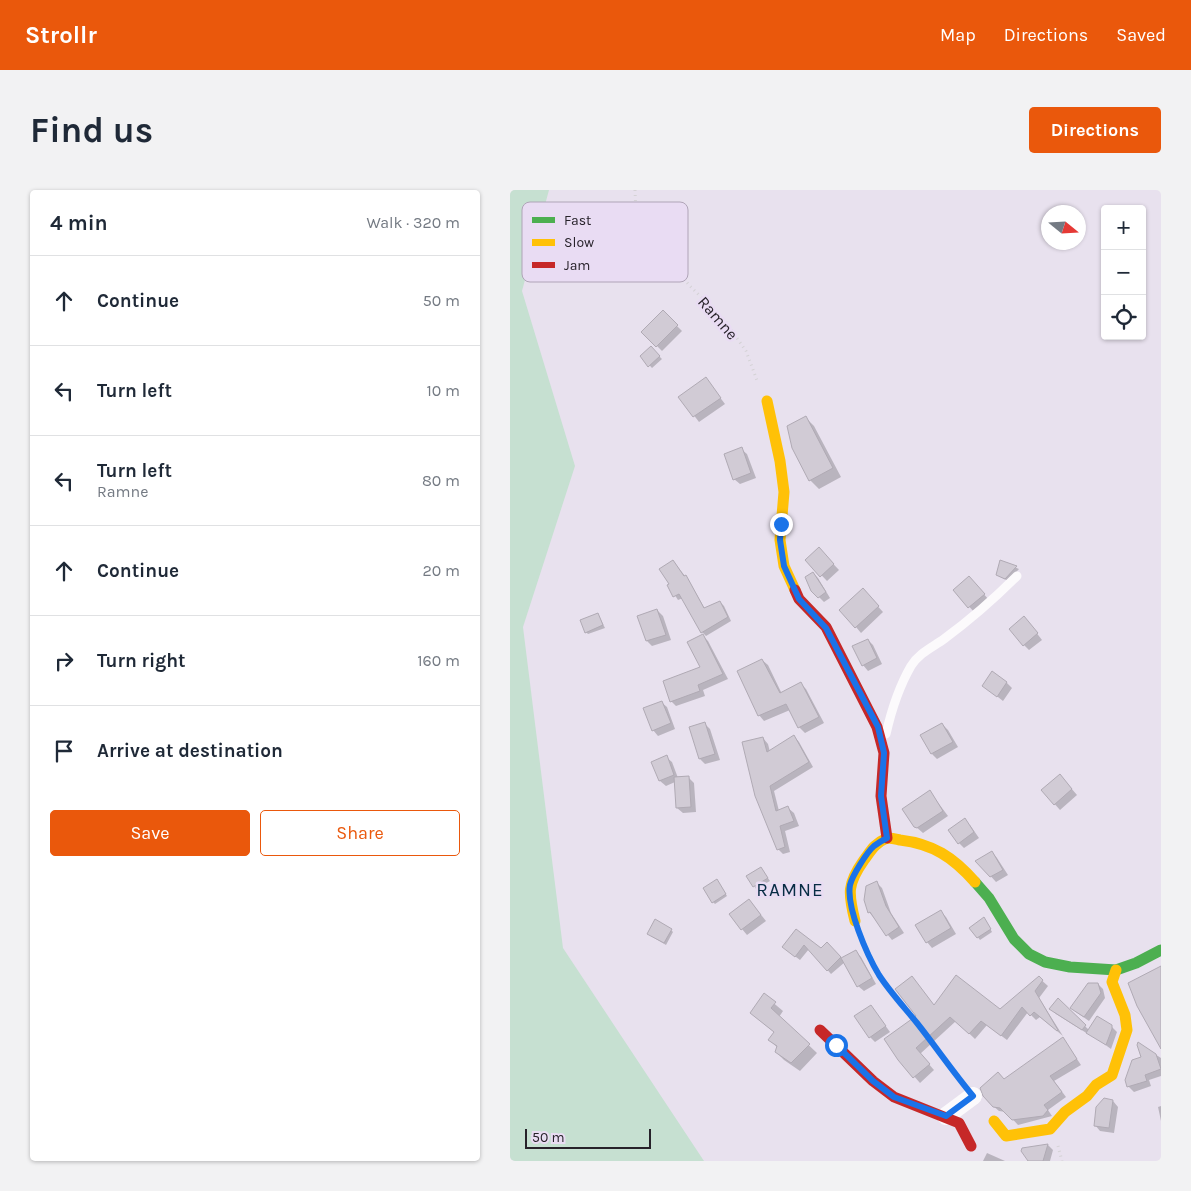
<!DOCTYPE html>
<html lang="en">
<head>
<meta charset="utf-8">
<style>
	body { margin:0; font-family:Karla,sans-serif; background:#f2f2f3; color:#1f2937 }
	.controls { position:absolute; right:15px; top:15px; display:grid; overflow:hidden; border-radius:5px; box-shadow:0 1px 4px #0004 }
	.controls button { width:45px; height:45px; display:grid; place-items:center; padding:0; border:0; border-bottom:1px solid #e0e1e3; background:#fff; color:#1f2937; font:25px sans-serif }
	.compass { position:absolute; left:531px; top:15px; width:45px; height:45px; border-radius:50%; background:#fff; box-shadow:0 1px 4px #0004; rotate:108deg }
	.scale { position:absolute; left:15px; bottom:12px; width:126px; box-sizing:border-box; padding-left:5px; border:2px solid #27222a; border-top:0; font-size:14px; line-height:18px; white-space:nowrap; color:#27222a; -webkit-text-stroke:4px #e9dcf3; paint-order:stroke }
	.stop { position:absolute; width:15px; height:15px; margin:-11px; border:4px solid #1a73e8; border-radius:50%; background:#fff }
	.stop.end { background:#1a73e8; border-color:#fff; box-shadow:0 1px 5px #0008 }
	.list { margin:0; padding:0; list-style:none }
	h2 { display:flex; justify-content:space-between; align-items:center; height:65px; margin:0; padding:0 20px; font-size:21px }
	h2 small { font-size:16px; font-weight:400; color:#747a83 }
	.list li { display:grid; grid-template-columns:32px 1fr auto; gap:15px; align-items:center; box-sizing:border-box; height:90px; padding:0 20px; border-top:1px solid #e0e1e3 }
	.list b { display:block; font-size:19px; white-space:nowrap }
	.list p { margin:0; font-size:16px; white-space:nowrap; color:#747a83 }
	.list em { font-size:16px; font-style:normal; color:#747a83 }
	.actions { display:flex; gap:10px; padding:15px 20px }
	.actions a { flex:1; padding:11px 0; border:1px solid #ea580c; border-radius:5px; text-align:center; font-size:18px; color:#ea580c }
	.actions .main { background:#ea580c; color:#fff }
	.icon { flex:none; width:28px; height:28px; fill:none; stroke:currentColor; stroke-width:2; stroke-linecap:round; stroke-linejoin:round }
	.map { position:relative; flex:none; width:651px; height:971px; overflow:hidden; border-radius:5px }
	header { display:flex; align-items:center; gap:30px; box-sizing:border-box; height:70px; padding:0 25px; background:#ea580c; color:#fff }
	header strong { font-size:24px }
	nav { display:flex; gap:28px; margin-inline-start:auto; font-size:18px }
	.intro { display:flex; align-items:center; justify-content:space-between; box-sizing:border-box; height:120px; padding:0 30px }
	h1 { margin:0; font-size:35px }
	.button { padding:12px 22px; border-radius:5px; background:#ea580c; color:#fff; font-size:18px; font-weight:700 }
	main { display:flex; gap:30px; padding:0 30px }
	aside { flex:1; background:#fff; border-radius:5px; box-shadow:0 1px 4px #0004 }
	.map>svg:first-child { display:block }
	.green { fill:#c6e0d1 }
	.shadow { fill:#0003 }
	.building { fill:#d1cbd5; stroke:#b0aab4 }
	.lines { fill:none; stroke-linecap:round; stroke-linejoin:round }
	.path { stroke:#d4d2d5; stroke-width:3; stroke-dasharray:1 4; stroke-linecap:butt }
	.lane { stroke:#fcfafc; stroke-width:9 }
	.street { stroke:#fcfafc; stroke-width:18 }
	.fast { stroke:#4caf50; stroke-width:11 }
	.slow { stroke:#ffc107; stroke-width:11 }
	.jam { stroke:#c62828; stroke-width:11 }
	.route { stroke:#1a73e8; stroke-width:6 }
	.labels { text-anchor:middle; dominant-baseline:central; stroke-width:5; stroke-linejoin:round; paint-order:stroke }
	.street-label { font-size:16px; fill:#27222a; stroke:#e9dcf3 }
	.quarter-label { font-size:19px; letter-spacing:1px; fill:#072c44; stroke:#e9dcf3 }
	.key { fill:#e9dcf3; stroke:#afa4b7; stroke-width:1 }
	.key-label { font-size:14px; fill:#27222a }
</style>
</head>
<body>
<header>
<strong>Strollr</strong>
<nav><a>Map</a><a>Directions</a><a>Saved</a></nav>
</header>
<div class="intro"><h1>Find us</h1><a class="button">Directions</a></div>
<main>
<aside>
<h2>4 min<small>Walk · 320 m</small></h2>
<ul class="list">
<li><svg class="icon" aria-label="ahead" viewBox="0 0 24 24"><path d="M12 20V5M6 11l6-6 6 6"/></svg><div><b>Continue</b></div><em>50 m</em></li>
<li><svg class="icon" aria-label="left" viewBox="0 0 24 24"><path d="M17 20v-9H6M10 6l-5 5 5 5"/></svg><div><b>Turn left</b></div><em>10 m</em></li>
<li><svg class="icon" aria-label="left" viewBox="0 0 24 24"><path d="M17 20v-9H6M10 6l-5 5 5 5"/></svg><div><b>Turn left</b><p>Ramne</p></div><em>80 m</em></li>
<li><svg class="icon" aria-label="ahead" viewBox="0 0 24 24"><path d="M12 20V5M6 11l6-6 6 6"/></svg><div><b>Continue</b></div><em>20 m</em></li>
<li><svg class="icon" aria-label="right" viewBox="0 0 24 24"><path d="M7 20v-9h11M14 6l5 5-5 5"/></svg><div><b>Turn right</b></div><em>160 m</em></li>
<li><svg class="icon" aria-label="arrive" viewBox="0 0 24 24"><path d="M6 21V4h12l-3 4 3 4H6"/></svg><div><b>Arrive at destination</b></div></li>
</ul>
<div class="actions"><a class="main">Save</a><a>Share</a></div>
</aside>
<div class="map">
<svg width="651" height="971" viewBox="0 0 651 971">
	<rect width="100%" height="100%" fill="#e8e1ee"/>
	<path class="green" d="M0 0H39L12 101 65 276 13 437 53 758 194 971H0Z"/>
	<path class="shadow" d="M153 122 172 141 152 161 133 142Z
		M141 158 152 169 142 178 131 166Z
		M196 189 215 214 189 232 170 207Z
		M296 228 304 236 331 287 309 299 300 290 283 258Z
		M231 259 237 264 246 288 230 294 224 289Z
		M314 364 329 380 317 391 297 370Z
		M163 371 179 391 195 419 210 412 214 416 221 431 196 446 192 442 173 408 168 410 159 396 161 394Z
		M491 372 509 379 498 391 487 385Z
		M303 383 308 388 320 408 314 412 302 400Z
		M464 393 479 410 465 423 444 400Z
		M353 400 373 422 351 443 346 437Z
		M147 420 153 426 161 450 142 456 137 451 129 426Z
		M88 424 95 438 78 444 76 442Z
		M519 433 532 450 519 460 514 455Z
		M193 446 198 451 218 489 193 500 195 506 166 516 161 511 192 478Z
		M358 450 363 455 372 474 358 481 353 475Z
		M252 470 258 475 272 504 291 494 296 499 314 533 295 543 289 537 280 520 254 531 249 525Z
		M496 492 502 498 493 511 474 496Z
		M151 512 157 517 165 539 148 546 143 540Z
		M194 533 200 539 210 570 195 574 190 569Z
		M432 534 438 540 448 557 427 569 422 564Z
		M284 546 289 552 303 577 264 601 269 621 278 618 284 623 289 636 275 641 280 662 273 664 268 659 253 548 258 554 260 562Z
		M156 567 162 572 168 588 178 587 184 593 186 622 173 623 167 618 165 592 156 596 150 591 143 572Z
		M555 591 567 605 550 620 533 601Z
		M420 602 438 626 413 643 405 636Z
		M460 635 469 648 454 658 449 653Z
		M482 662 487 668 498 685 486 692 467 671Z
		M251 678 260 691 246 699 238 686Z
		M209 693 217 706 205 714 203 712Z
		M367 693 372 698 381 723 394 743 382 750 359 722 356 710V698Z
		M239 710 256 731 237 745 232 739Z
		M431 722 436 727 446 744 422 758 417 752Z
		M476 731 482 742 470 750 461 738Z
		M161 740 163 742 156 755 141 746Z
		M286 741 312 759 317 754 332 769 346 762 351 767 366 794 354 801 348 796 335 772 321 784 299 759 290 770 278 761Z
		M529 788 538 796 529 808 553 846 530 827 526 830 518 822 497 850 477 835 465 849 446 831 410 864 424 880 410 893 389 869 425 816 490 820Z
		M588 794 593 799 595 808 579 831 566 822Z
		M254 805 273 821 269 827 307 863 290 881 274 870 266 862 268 858 259 850 265 843 241 823Z
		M548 810 579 840 601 836 607 842 601 859 579 843 578 844 546 824 541 819Z
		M361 816 380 842 365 852 360 847Z
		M553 848 571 875 544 891 556 907 538 920 542 926 508 935 496 922 489 921 483 916 495 890Z
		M629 854 651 868V886L639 890 641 896 624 902 618 896 633 868Z
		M603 911 608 917 604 943 590 941 585 935Z
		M651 916V931L648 917Z
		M538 955 543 960 540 971H519L513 959Z
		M477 963 495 971H473Z"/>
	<path class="building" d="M153 120 168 135 146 157 131 142Z
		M141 156 150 166 138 177 130 166Z
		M196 187 211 208 183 227 168 207Z
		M296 226 323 278 299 291 282 258 277 236Z
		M232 257 241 283 223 290 214 264Z
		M309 357 324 374 310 387 295 370Z
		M163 370 174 386 176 385 194 418 210 411 218 427 191 443 169 404 163 407 157 395 159 394 149 379Z
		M490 370 507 376 495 389 486 385Z
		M303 382 316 402 308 408 301 401 295 387Z
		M459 386 475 404 458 418 443 400Z
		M353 398 369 416 345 438 329 420Z
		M147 419 156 445 136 451 127 426Z
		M88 423 93 435 75 443 70 430Z
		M514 426 528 443 513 456 499 439Z
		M193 444 213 484 188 495 190 501 160 512 153 491 190 477 177 452Z
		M358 449 367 468 352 476 342 456Z
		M252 469 270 503 291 492 309 527 288 538 276 514 248 526 227 481Z
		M482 481 497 492 487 507 472 496Z
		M152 511 161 533 142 541 133 518Z
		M195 532 205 564 189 569 179 537Z
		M432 533 443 552 421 564 410 545Z
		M284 545 299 572 260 596 266 621 278 616 284 631 270 636 275 657 267 660 245 606 232 552 253 547 257 562Z
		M157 565 164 585 149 591 141 572Z
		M550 584 562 599 544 615 531 600Z
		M179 586 181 617 166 618 164 587Z
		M420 600 433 621 407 638 404 637 392 619Z
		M455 628 464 642 448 654 438 640Z
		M482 661 493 680 480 687 465 671Z
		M251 677 258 688 243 697 236 686Z
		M207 689 216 704 202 713 193 698Z
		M367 691 376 716 389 737 376 746 360 722 358 723 354 710 356 696Z
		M239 709 251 725 231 740 219 724Z
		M431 720 441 738 416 753 405 735Z
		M474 727 481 739 467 748 459 738Z
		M145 729 162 739 154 753 137 744Z
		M286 739 311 758 317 752 331 767 317 781 294 755 285 767 272 757Z
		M346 760 362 788 347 797 331 768Z
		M651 776V859L627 816 618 793Z
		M446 785 490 819 529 786 533 790 525 801 548 840 547 841 524 822 520 826 512 817 491 846 471 831 459 844 440 827 406 858 420 874 403 888 388 870 374 849 406 826 385 799 402 786 424 815Z
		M578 793H588L591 803 574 827 560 818Z
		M254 803 266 812 261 818 300 854 281 873 265 862 267 856 258 850 264 842 240 823Z
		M548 808 576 835 572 840 539 819Z
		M361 815 376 836 359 848 344 826Z
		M587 826 602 835V839L596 855 576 843Z
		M553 847 567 869 540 886 552 902 534 915 538 920 533 926 502 930 490 918 483 917 473 906 470 898 488 882 494 889Z
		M628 852 646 864 651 879 635 885 637 891 617 897 615 890 622 870 631 867 627 855Z
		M594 908 603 910 599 938 584 936 586 917Z
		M538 954 533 971H518L511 961 512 958Z"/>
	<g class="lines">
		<path class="path" d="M125 0 126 24 138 44 150 62 181 97 215 131 236 161 248 193
			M353 749 369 784 452 893
			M548 956 552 971"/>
		<path class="lane" d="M376 544C381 522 390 495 401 476 409 463 423 457 434 449 460 430 484 409 507 386"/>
		<path class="street" d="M436 926 463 906"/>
		<path class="fast" d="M465 692 479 708 504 749 519 764 535 772 560 777 606 780 626 773 651 760"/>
		<path class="slow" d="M257 211 270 271 274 302 270 350 274 376 285 400
			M345 731C338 703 337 694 354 670 360 662 365 653 375 649 379 647 385 649 390 650 423 654 443 667 465 692
			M484 931 496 946 540 939 555 922 577 906 586 895 602 885 617 840 615 825 602 792 606 780"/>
		<path class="jam" d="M285 400 289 409 316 437 367 537 374 563 371 606 377 648
			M310 840 363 891 384 907 449 933 461 956"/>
	</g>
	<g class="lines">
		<path class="route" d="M271 334 270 350 274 376 289 409 316 438 368 537 374 563 371 606 377 648C373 650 368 653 364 656 357 662 342 686 340 695 336 717 357 765 369 785 380 802 394 817 407 833 426 857 443 882 463 906L436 926 384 907 363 891 326 855"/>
	</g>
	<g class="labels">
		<g class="street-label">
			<text transform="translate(208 128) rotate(49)">Ramne</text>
		</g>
		<g class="quarter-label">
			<text x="280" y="700">RAMNE</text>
		</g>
	</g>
	<rect x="12" y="12" width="166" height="80" rx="8" class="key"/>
	<rect x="22" y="27" width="23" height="6" fill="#4caf50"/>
	<rect x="22" y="49" width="23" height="7" fill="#ffc107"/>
	<rect x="22" y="72" width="23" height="6" fill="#c62828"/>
	<g class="key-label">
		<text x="54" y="35">Fast</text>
		<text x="54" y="57">Slow</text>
		<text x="54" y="80">Jam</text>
	</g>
</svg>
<div class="controls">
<button>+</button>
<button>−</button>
<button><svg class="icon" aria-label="locate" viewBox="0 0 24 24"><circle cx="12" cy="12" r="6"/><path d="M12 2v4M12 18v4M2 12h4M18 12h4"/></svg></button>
</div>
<svg class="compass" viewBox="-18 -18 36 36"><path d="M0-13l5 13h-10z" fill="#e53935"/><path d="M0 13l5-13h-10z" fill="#747a83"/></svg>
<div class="scale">50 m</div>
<div class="stop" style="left:326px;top:855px"></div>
<div class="stop end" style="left:271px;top:334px"></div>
</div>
</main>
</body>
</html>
